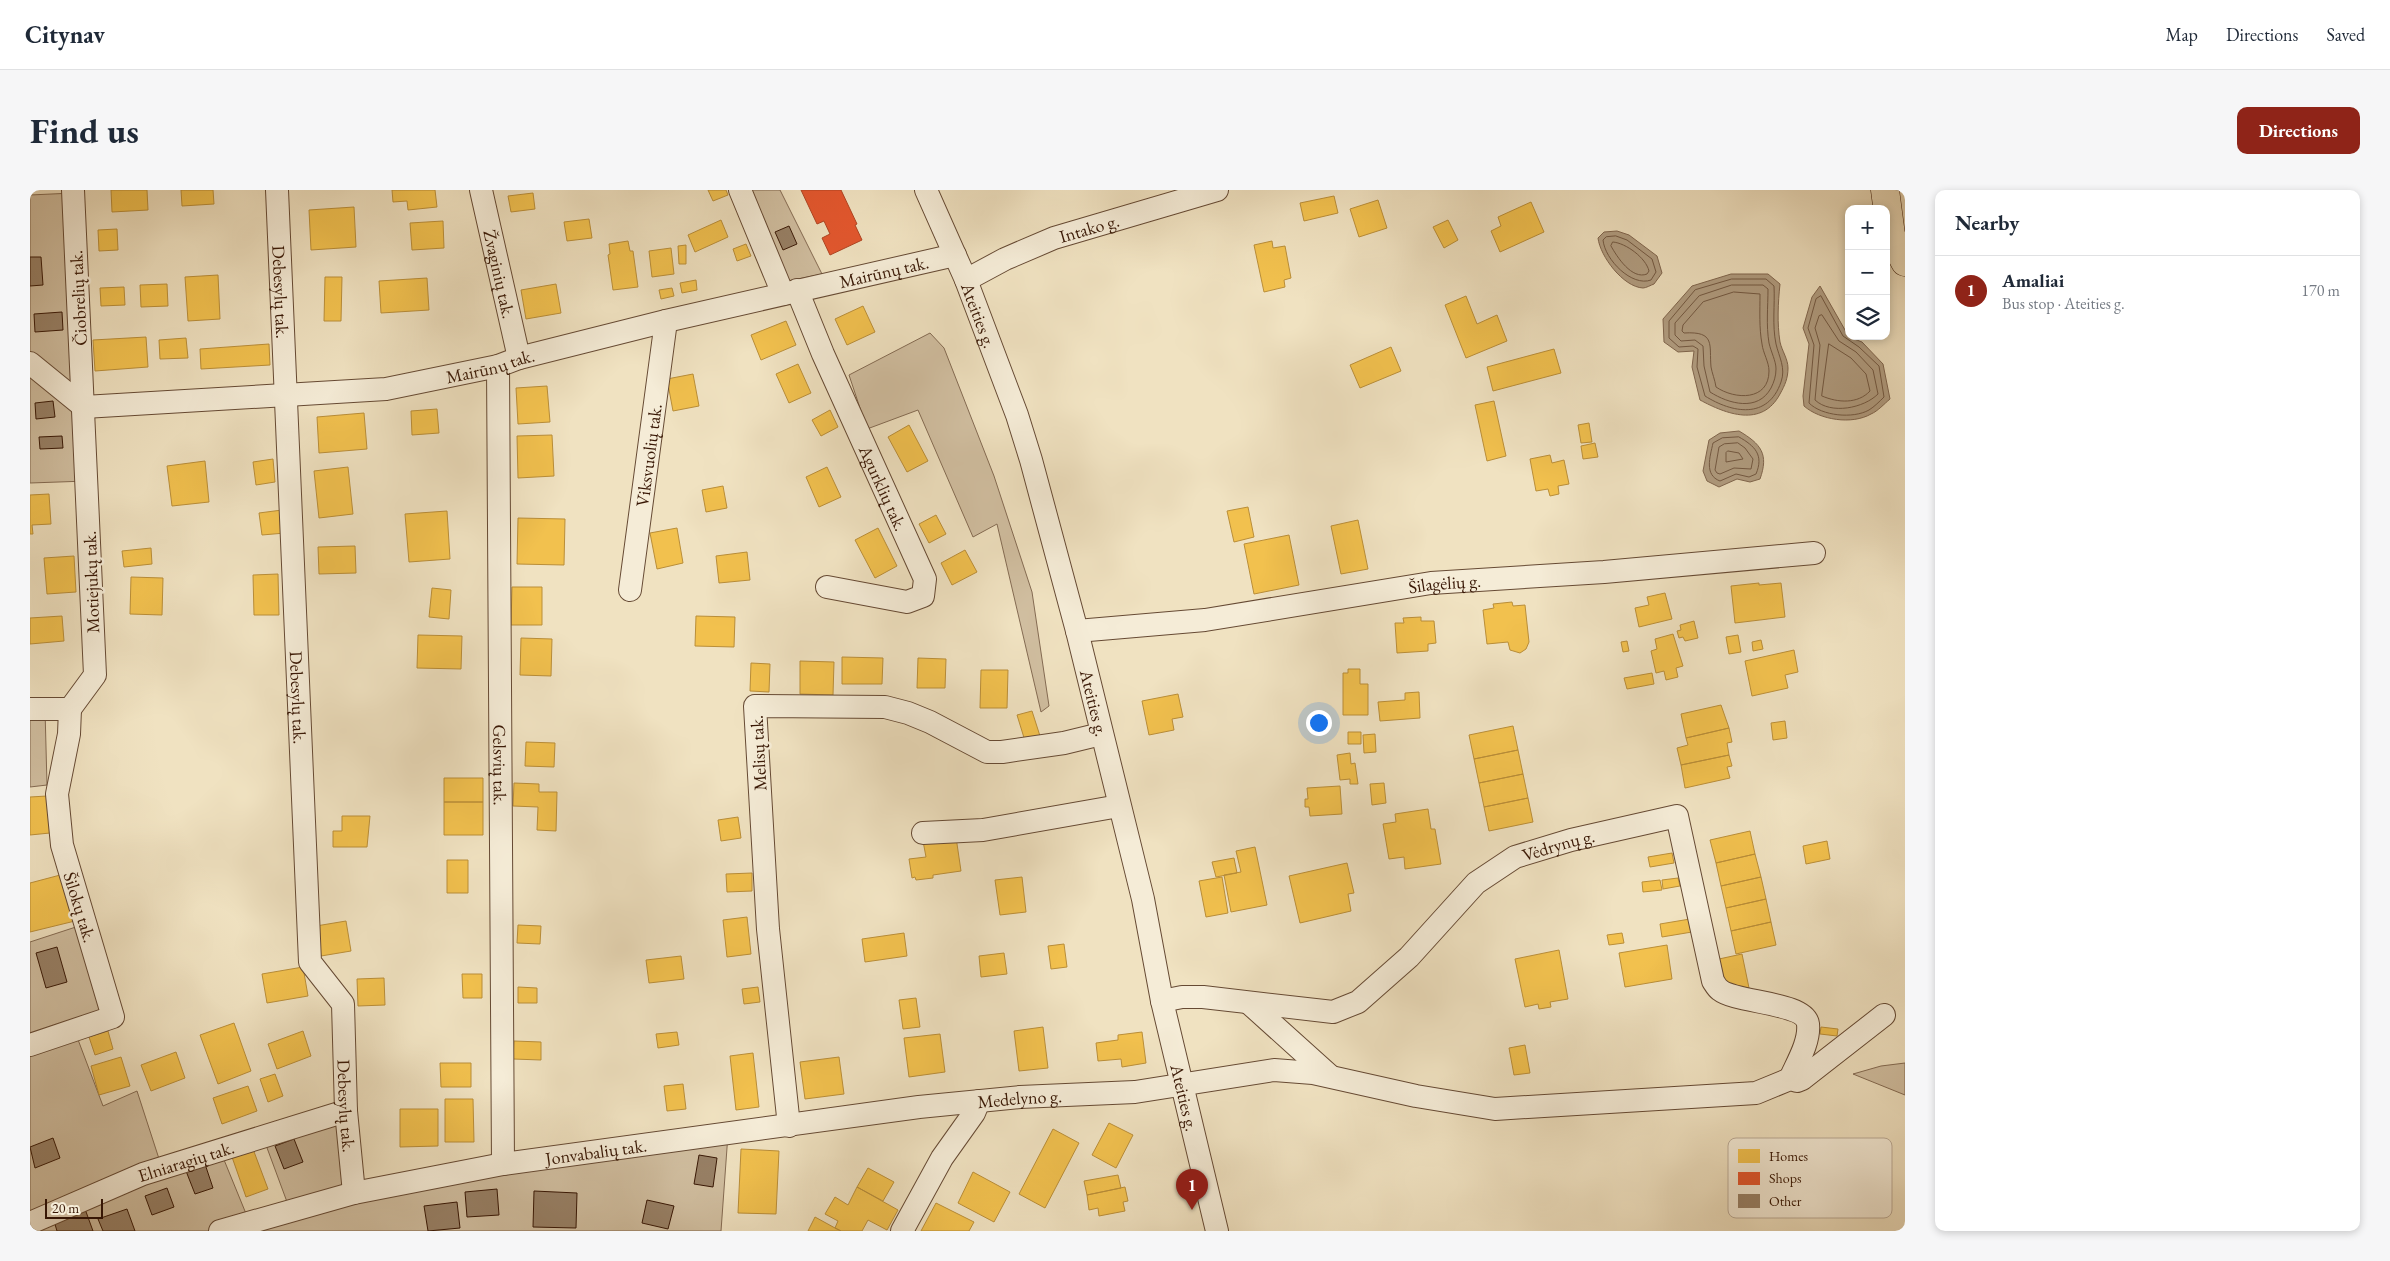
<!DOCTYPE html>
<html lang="en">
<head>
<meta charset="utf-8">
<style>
	body { margin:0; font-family:"EB Garamond",serif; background:#f6f6f7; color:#1f2937 }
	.controls { position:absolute; right:15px; top:15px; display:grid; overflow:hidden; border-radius:10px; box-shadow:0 2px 8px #0003 }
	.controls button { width:45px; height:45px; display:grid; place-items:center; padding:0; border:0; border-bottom:1px solid #e0e1e3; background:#fff; color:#1f2937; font:25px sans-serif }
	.scale { position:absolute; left:15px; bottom:12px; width:58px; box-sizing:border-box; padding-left:5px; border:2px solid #381705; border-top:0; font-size:14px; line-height:18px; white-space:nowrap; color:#381705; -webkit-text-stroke:4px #f5ecd7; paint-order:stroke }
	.you { position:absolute; left:1288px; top:532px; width:18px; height:18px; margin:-12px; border:4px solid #fff; border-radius:50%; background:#1a73e8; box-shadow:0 0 0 8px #1a73e833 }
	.badge { display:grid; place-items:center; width:32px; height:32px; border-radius:50%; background:#8f2418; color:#fff; font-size:16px; font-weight:700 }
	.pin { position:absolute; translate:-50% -41px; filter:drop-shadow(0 1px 2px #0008) }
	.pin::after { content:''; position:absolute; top:26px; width:18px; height:15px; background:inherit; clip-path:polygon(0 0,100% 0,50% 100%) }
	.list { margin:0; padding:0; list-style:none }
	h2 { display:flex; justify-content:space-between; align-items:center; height:65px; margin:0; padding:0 20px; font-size:21px }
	h2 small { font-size:16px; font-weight:400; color:#747a83 }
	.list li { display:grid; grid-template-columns:32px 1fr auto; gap:15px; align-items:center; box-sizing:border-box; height:70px; padding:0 20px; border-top:1px solid #e0e1e3 }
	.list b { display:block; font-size:19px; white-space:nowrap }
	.list p { margin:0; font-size:16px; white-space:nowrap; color:#747a83 }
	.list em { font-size:16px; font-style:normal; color:#747a83 }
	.icon { flex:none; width:28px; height:28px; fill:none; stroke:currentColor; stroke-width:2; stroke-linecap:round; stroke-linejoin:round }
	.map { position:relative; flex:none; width:1875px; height:1041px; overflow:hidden; border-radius:10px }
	header { display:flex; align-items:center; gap:30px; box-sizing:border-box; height:70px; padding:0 25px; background:#fff; border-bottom:1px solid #e0e1e3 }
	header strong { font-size:24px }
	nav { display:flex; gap:28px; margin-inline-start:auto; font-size:18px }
	.intro { display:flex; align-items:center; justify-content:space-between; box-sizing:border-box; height:120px; padding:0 30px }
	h1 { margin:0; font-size:35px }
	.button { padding:12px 22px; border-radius:10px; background:#8f2418; color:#fff; font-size:18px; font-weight:700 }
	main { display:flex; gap:30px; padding:0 30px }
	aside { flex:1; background:#fff; border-radius:10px; box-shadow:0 2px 8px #0003 }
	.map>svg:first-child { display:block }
	.green { fill:#d1bfa1; stroke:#846b53 }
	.water { fill:#b19d81; stroke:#81674f }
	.homes { fill:#f2c14e; stroke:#ba8e38 }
	.shops { fill:#e4572e; stroke:#b04422 }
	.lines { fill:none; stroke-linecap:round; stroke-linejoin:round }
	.shore { stroke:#745a43; stroke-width:1 }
	.building { fill:#988167; stroke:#381705 }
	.minor-casing { stroke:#664a34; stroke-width:24 }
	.highway-casing { stroke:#381705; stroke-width:29 }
	.minor { stroke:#f5ecd7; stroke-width:22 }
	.highway { stroke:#f0e2c1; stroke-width:28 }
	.labels { text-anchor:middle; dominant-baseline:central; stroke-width:5; stroke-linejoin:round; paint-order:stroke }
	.street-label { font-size:18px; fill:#381705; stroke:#f5ecd7 }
	.key { fill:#f5ecd7; stroke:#bcac98; stroke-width:1 }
	.key-label { font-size:14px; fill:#381705 }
</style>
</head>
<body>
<header>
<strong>Citynav</strong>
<nav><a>Map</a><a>Directions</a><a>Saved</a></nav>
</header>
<div class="intro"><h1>Find us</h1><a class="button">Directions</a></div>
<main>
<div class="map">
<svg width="1875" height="1041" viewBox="0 0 1875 1041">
	<rect width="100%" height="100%" fill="#f0e2c1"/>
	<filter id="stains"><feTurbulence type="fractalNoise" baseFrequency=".004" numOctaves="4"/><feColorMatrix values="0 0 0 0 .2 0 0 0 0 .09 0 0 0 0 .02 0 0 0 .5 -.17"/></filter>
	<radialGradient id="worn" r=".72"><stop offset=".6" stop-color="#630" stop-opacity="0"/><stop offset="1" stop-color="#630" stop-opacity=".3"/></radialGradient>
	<path class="green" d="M716 0H750L792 84 753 92Z
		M43 3 57 291 0 293V5Z
		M900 143 914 158 964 286 1002 402 1019 516 1011 522 967 334 943 347 888 220 837 239 819 185Z
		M0 519H15L17 595 0 597Z
		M55 734 83 827 44 839 73 916 107 901 132 978 190 960 219 1031 260 1020 233 947 316 921 324 1003 698 944 691 1041H0V752Z
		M1875 873V905L1823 884 1851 876Z"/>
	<path class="water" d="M1587 41 1599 45 1627 66 1632 83 1624 94C1621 95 1616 98 1613 98 1593 97 1570 66 1568 48L1574 42Z
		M1701 84H1738L1750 94C1748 113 1747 133 1750 152 1752 161 1758 169 1758 178 1758 188 1755 195 1750 204 1732 238 1696 224 1670 210L1662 177 1664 161 1648 162 1634 152 1633 129 1662 96Z
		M1790 96 1819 147 1832 152 1853 174 1860 209C1854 214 1848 221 1841 224 1822 235 1790 230 1774 216L1773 206 1779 154 1773 138 1782 107Z
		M1709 241C1731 254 1739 264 1730 289L1720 292 1707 289 1689 297 1677 291 1673 281 1679 250 1690 243Z"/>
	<path class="homes" d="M81 0H117L118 20 82 22Z
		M151 0H183L184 14 152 16Z
		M362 0H405L407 17 378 20 377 11 363 12Z
		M678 0H696L698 5 683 11Z
		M503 3 505 19 481 22 478 6Z
		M1304 6 1308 23 1274 31 1270 13Z
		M1348 10 1357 38 1329 47 1320 19Z
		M1501 12 1514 42 1470 62 1461 41 1471 36 1468 27Z
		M324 17 326 57 281 60 279 20Z
		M559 29 562 48 537 51 534 32Z
		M691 30 698 47 665 62 658 45Z
		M1418 30 1428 50 1414 58 1403 37Z
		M413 31 414 58 382 60 380 33Z
		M87 39 88 60 69 61 68 40Z
		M598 51 600 61H603L608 97 583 100 578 65 580 64 579 54Z
		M1242 51 1243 58 1255 56 1261 88 1254 90 1255 97 1234 102 1224 55Z
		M716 54 721 66 707 71 703 59Z
		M656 55V74H649L648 56Z
		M641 58 644 84 622 87 619 61Z
		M188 85 190 129 158 131 155 87Z
		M295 87H312L311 131H294Z
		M397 88 399 120 351 123 349 91Z
		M666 90 667 100 652 103 650 93Z
		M137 94 138 116 111 117 110 95Z
		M526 94 531 123 496 129 491 100Z
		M94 97 95 115 71 116 70 98Z
		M642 98 644 106 631 109 629 100Z
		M1436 106 1447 134 1467 125 1477 151 1436 168 1415 115Z
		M833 116 845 142 817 155 805 129Z
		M756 131 766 155 731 170 721 145Z
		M116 147 118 177 65 181 63 150Z
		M156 148 158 168 130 169 129 150Z
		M239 154 240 175 171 179 170 159Z
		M1361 157 1371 181 1330 198 1320 175Z
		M1524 159 1531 183 1463 201 1457 177Z
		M768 174 781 203 759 213 746 184Z
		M663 184 669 216 643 221 637 189Z
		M517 196 520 232 488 234 486 198Z
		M1464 211 1476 266 1457 271 1445 215Z
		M407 219 409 243 382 245 381 221Z
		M800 220 808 237 791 246 782 230Z
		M334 223 337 259 289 263 287 227Z
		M1559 233 1562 252 1551 253 1548 235Z
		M879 235 898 271 877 282 858 247Z
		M522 245 524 286 488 288 487 246Z
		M1565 253 1568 267 1553 269 1551 256Z
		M1520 265 1522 273 1534 270 1539 294 1528 296 1529 304 1520 306 1518 299 1506 301 1500 269Z
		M243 269 245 292 226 295 223 272Z
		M175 271 179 312 142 316 137 276Z
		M318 277 323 324 289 328 284 281Z
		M797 277 811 307 789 317 776 287Z
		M693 296 697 318 676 322 672 300Z
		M19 304 21 334 2 335 3 344H0V305Z
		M1218 317 1224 347 1204 352 1197 321Z
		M252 320 255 343 232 345 229 323Z
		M417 321 420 369 379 372 375 324Z
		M906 325 916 344 899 353 889 334Z
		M488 328 535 329 534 375 487 374Z
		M1328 330 1338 379 1311 384 1301 336Z
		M647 338 653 373 627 379 620 343Z
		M848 338 867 376 845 388 825 350Z
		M1259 345 1269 395 1224 404 1214 354Z
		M325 356 326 383 289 384 288 357Z
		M121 358 122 374 94 377 92 361Z
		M935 360 947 382 922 395 911 373Z
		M717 362 720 390 689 393 686 366Z
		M44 366 46 402 17 404 14 368Z
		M248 384 249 425H224L223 385Z
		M101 387 133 388 132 425 100 424Z
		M1729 393V395L1751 393 1755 427 1705 433 1701 396Z
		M482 397H512V435H481Z
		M402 398 421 400 419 429 399 427Z
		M1635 403 1642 429 1609 437 1605 418 1619 415 1617 407Z
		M1482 412 1483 416 1495 415 1499 452 1496 459 1490 463 1480 460 1478 452 1457 454 1453 420 1464 418 1463 414Z
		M32 426 34 451 0 454V428Z
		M666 426 705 427 704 457 665 456Z
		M1391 427V431H1404L1406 453 1398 454V461L1367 463 1365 433H1374L1373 428Z
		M1664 431 1668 448 1655 451 1653 447 1649 448 1647 441 1651 440 1650 435Z
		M1643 444 1653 476 1646 478 1648 487 1636 490 1634 481 1626 483 1621 461 1627 459 1625 449Z
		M388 445 432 446 431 479 387 478Z
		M1708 445 1711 462 1699 464 1696 447Z
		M491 448 522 449 521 486 490 485Z
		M1731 450 1733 459 1723 461 1722 452Z
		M1597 451 1599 461 1593 462 1591 452Z
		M1764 460 1768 482 1755 485 1758 498 1722 506 1715 471Z
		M812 467 853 468 852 494H812Z
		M888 468 916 469 915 498H887Z
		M770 471 804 472 803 505 770 504Z
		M721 473 740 474 739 502 720 501Z
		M1318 479H1330V494H1338V525H1313V483H1318Z
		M951 480H978L977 518H950Z
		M1622 483 1624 494 1597 499 1594 488Z
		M1389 502 1390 528 1350 531 1348 512 1375 510V503Z
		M1148 504 1153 527 1142 529 1144 540 1119 545 1112 511Z
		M1691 515 1699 538 1656 548 1651 524Z
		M1002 521 1010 546 995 551 987 525Z
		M1755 531 1757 548 1743 550 1741 533Z
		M1483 536 1488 560 1444 569 1439 545Z
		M1699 538 1702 552 1697 553 1699 565 1651 575 1647 558 1658 555 1656 548Z
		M1318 542H1331V554H1318Z
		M1345 544 1346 562 1334 563 1333 545Z
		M496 552 525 553 524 577 495 576Z
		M1488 560 1493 584 1449 593 1444 569Z
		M1320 563 1321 574 1325 573 1328 594H1320V589L1310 590 1307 565Z
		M1699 565 1702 576 1697 577 1700 588 1655 598 1651 575Z
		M1493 584 1498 608 1454 617 1449 593Z
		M414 588H453V612H414Z
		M484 593 509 594V602H527L526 641 507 640 508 617 483 616Z
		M1354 593 1356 613 1342 615 1340 594Z
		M1310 596 1312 624 1280 626 1279 617H1275V609H1278L1277 598Z
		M17 606 20 643 0 645V607Z
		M1498 608 1503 632 1459 641 1454 617Z
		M414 612H453V645H414Z
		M1398 619 1401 639H1405L1411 674 1375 679 1374 667 1359 669 1353 634 1366 632 1365 624Z
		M312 626H340L337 657H303V641H312Z
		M708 627 711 648 691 651 688 630Z
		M1720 641 1725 664 1686 673 1680 650Z
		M926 647 931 681 903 685V688L886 690 885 687 882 688 879 669 896 667 893 651Z
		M1797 651 1800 669 1776 674 1773 656Z
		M1225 657 1237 715 1201 722 1194 685 1211 682 1206 661Z
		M1642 663 1644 673 1620 677 1618 667Z
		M1725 664 1731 687 1691 696 1686 673Z
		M1204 668 1207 683 1186 687 1182 672Z
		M417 670H438V703H417Z
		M1317 673 1324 703 1318 704 1321 721 1270 733 1259 686Z
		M722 683V701L697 702 696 684Z
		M34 684 45 731 0 742V693Z
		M992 687 996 722 970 725 965 690Z
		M1192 687 1198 723 1176 727 1169 691Z
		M1731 687 1736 709 1696 718 1691 696Z
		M1648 688 1650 696 1633 699 1632 690Z
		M1630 690 1632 700 1613 702 1612 692Z
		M1736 709 1741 732 1701 741 1696 718Z
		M717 727 721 764 697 767 693 730Z
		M1660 729 1662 742 1632 747 1630 734Z
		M316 731 321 761 291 766 286 736Z
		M1741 732 1746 755 1706 764 1701 741Z
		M488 735 511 736 510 754 487 753Z
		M874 743 877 766 835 772 832 749Z
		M1592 743 1594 753 1579 755 1577 745Z
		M1034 754 1037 777 1021 779 1018 756Z
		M1637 755 1642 789 1595 797 1589 763Z
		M1529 760 1538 809 1520 812 1521 817 1509 819 1508 814 1495 817 1485 769Z
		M974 763 977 784 951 787 949 766Z
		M1712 764 1719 798 1694 795 1689 769Z
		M651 766 654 789 619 793 616 770Z
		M273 777 278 806 237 813 232 784Z
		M432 784H452V808H433Z
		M354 788 355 815 328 816 327 789Z
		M488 797 507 798V813H488Z
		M728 797 730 812 714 814 712 799Z
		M886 808 890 837 873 839 869 810Z
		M204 833 221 881 188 894 170 845Z
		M1013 837 1018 878 989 881 984 841Z
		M1791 837 1808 839 1807 846 1790 844Z
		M78 841 83 859 65 865 59 847Z
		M273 841 281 866 247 879 238 854Z
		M647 842 649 855 628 858 626 844Z
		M1112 842 1116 873 1092 877 1091 869 1068 871 1066 853 1088 850V845Z
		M910 844 915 882 879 887 874 848Z
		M484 851 511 852V870L483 869Z
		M1495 855 1500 883 1484 885 1479 858Z
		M146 862 155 888 121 901 111 875Z
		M723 863 729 917 706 920 700 866Z
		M91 867 100 896 69 905 61 876Z
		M809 867 814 904 775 909 770 872Z
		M410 873H441V897H411Z
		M245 884 253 906 238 912 230 889Z
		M653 894 656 919 637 921 634 896Z
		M218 896 227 921 192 934 183 908Z
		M415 909H443L444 952H415Z
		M370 919H408V956L370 957Z
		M1079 933 1103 945 1086 978 1062 965Z
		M1023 939 1049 953 1015 1018 989 1004Z
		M223 959 238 999 216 1007 202 967Z
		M711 959 749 961 746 1024 708 1023Z
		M838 978 864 992 853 1011 827 997Z
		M943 982 980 1002 964 1032 928 1013Z
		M1088 985 1091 998 1057 1005 1054 991Z
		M827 997 868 1020 857 1040 838 1030 832 1041H811L805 1038 808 1031 795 1024 805 1007 818 1015Z
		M1095 997 1098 1011 1093 1012 1095 1021 1069 1026 1068 1018 1059 1020 1057 1005Z
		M906 1013 944 1032 939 1041H891Z
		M785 1027 805 1038 811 1041H778Z"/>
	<path class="shops" d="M771 0H811L827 34 825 35 832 50 800 65 792 48 800 44 794 31 787 34Z"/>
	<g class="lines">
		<path class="shore" d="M1586 46 1597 50 1622 69 1626 82 1621 90C1602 97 1575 70 1573 50L1576 47Z
			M1583 52C1596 53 1616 68 1619 81L1617 84C1602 90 1587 67 1581 56Z
			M1702 89H1736L1744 96C1745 115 1742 135 1746 154 1749 167 1756 178 1751 192 1738 230 1702 223 1675 206L1667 177 1668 159 1663 156 1649 157 1639 148V131L1665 100Z
			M1702 95H1733L1738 99C1738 117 1736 135 1739 153 1741 162 1746 171 1746 179 1746 186 1744 192 1741 198 1728 222 1699 214 1680 202L1674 176 1673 156 1665 150 1651 151 1645 145V133L1669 106Z
			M1704 102 1730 104C1730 121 1729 138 1732 154 1733 163 1739 172 1739 181 1739 211 1705 210 1686 197 1685 190 1682 183 1681 177 1679 155 1686 141 1654 143L1652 141 1653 135 1673 112Z
			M1791 106 1813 146 1829 157 1849 176 1854 207C1850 211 1844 217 1839 220 1823 229 1792 226 1779 213L1784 155 1778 138 1786 109Z
			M1792 125 1809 151 1826 162 1843 180 1848 204C1834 218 1801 225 1785 210L1790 155 1785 138 1789 126Z
			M1799 154 1821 168 1836 184 1840 201C1828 214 1808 213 1792 206Z
			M1709 247C1725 256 1734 265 1726 284L1719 287 1706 284 1690 291C1674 285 1680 267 1683 253L1692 248Z
			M1708 253 1715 258 1723 269 1721 279 1704 278 1690 284 1687 283 1685 280 1689 257 1694 254Z
			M1698 261 1709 263 1713 269 1696 272V263Z"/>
	</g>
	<path class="building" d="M759 36 767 54 753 60 745 42Z
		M0 67H11L13 95 0 96Z
		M32 122 33 140 5 142 4 124Z
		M23 211 25 227 6 229 5 213Z
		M32 246 33 258 10 259 9 247Z
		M27 757 37 792 16 798 6 763Z
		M23 948 30 968 5 978 0 957Z
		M264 949 273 972 254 979 245 956Z
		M669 965 687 968 683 997 664 994Z
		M175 974 183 998 165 1004 156 981Z
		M137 998 144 1017 122 1025 115 1006Z
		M467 999 469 1025 437 1027 435 1002Z
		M504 1001 547 1003 546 1038 503 1037Z
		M617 1010 644 1016 638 1039 612 1033Z
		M427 1012 430 1038 398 1041 394 1016Z
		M55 1019 63 1041H27L24 1031Z
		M97 1019 105 1041H73L68 1029Z"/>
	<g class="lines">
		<g class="minor-casing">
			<g id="minor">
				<path id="s1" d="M247 0 280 772 313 814 316 921 324 1003"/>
				<path id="s2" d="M451 0 489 168"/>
				<path d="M710 0 753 104"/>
				<path id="s3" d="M896 0 936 90 987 225 1001 270 1047 441 1113 709 1132 811 1187 1041"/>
				<path id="s4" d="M936 90 975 69 1024 48 1187 0"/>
				<path id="s5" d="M767 100 793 164 895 389 893 406 877 412 797 397"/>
				<path id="s6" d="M0 173 54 217 356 199 468 176 489 168 636 131 925 65"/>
				<path id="s7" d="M468 176 473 974"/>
				<path id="s8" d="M600 400 636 131"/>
				<path id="s9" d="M1047 441 1175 430 1401 393 1574 382 1784 363"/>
				<path d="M0 519H40L65 485 43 0"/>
				<path d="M893 643 953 640 1089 616"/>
				<path id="s10" d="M1132 811 1152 807H1173L1303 822 1328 812 1379 767 1446 693 1485 667 1541 650 1647 626 1683 791C1685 794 1687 798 1690 800 1706 813 1775 812 1778 834 1780 852 1767 873 1760 889"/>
				<path d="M1219 813 1300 886"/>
				<path d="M0 855 83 827 32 655 27 604 39 544 40 519"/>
				<path d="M759 936 738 739 725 516 855 517 878 523 900 532 957 562H972L1034 553 1071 544"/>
				<path id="s11" d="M0 1033 113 984 316 921"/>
				<path id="s12" d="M190 1041 324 1003 473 974 889 917 990 907 1105 902 1244 880 1283 883 1386 906 1465 919 1726 903 1760 889 1767 891 1772 889 1854 825"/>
				<path d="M872 1041 912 968 944 923 949 911"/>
			</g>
		</g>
		<g class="highway-casing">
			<path id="highway" d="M1855 0 1861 45
				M1856 36 1875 72"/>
		</g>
		<use href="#minor" class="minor"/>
		<use href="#highway" class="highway"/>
	</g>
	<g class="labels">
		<g class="street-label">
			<text stroke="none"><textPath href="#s4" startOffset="134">Intako g.</textPath></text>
			<text stroke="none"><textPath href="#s6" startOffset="884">Mairūnų tak.</textPath></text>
			<text stroke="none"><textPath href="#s2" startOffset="86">Žvaginių tak.</textPath></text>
			<text stroke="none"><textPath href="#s1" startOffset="102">Debesylų tak.</textPath></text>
			<text transform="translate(48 108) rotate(-93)">Čiobrelių tak.</text>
			<text stroke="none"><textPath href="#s3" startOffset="136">Ateities g.</textPath></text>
			<text stroke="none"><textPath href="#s6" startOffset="479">Mairūnų tak.</textPath></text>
			<text stroke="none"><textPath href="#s8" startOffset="136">Viksvuolių tak.</textPath></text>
			<text stroke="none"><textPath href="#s5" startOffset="216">Agurklių tak.</textPath></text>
			<text transform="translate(61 392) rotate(-92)">Motiejukų tak.</text>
			<text stroke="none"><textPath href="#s9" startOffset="371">Šilagėlių g.</textPath></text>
			<text stroke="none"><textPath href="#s1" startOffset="508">Debesylų tak.</textPath></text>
			<text stroke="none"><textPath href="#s3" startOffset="541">Ateities g.</textPath></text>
			<text transform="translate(728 563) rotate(-93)">Melisų tak.</text>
			<text stroke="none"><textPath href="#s7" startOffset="399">Gelsvių tak.</textPath></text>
			<text stroke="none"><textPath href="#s10" startOffset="459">Vėdrynų g.</textPath></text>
			<text transform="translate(50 717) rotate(73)">Šilokų tak.</text>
			<text stroke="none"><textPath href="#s3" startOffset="946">Ateities g.</textPath></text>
			<text stroke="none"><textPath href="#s12" startOffset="812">Medelyno g.</textPath></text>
			<text stroke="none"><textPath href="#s1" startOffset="928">Debesylų tak.</textPath></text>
			<text stroke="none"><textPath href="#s12" startOffset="385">Jonvabalių tak.</textPath></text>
			<text stroke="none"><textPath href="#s11" startOffset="168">Elniaragių tak.</textPath></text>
		</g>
	</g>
	<rect x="1698" y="948" width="164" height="80" rx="8" class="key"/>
	<rect x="1708" y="959" width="22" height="14" fill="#f2c14e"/>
	<rect x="1708" y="982" width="22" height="13" fill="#e4572e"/>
	<rect x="1708" y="1004" width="22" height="14" fill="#988167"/>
	<g class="key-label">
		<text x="1739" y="971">Homes</text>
		<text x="1739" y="993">Shops</text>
		<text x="1739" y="1016">Other</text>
	</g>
	<rect width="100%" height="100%" filter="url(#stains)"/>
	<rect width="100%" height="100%" fill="url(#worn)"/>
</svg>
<div class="controls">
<button>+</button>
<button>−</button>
<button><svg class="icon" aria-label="layers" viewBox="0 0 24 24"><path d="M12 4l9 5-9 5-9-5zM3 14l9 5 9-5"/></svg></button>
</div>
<div class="scale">20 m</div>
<div class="you"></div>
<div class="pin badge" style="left:1162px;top:1020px">1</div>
</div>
<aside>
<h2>Nearby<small></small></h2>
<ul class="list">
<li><span class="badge">1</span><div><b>Amaliai</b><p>Bus stop · Ateities g.</p></div><em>170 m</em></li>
</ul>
</aside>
</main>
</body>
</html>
